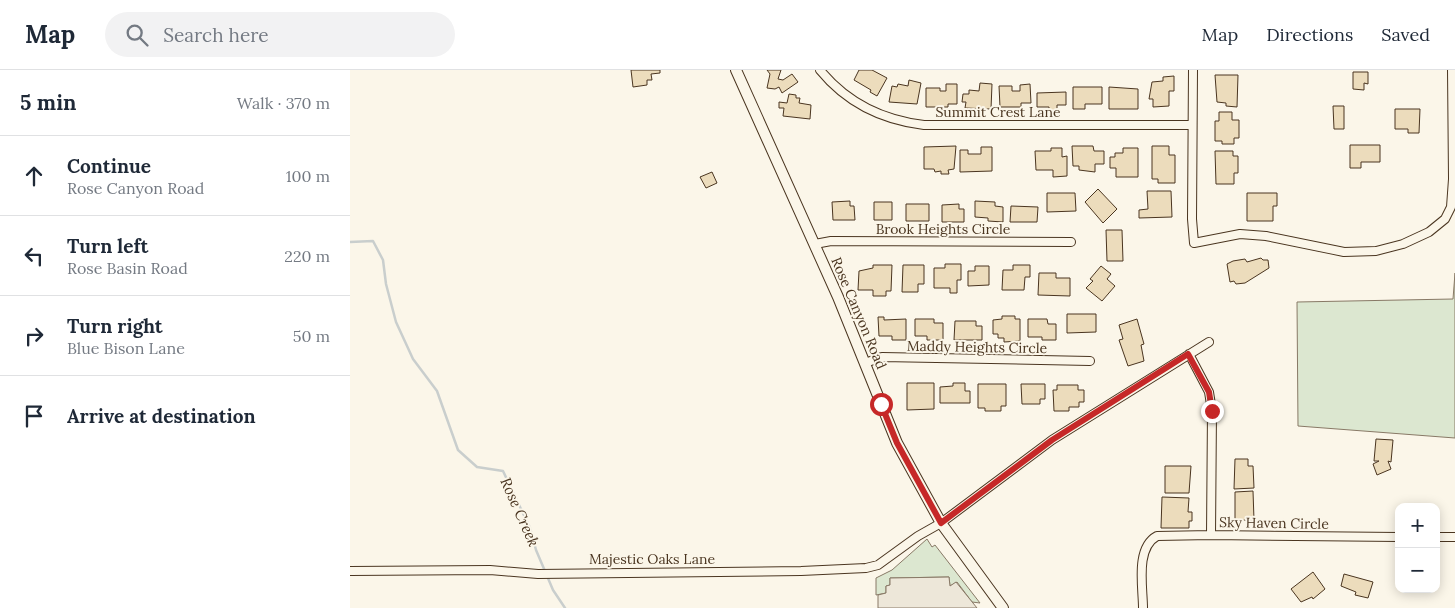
<!DOCTYPE html>
<html lang="en">
<head>
<meta charset="utf-8">
<style>
	body { margin:0; font-family:Lora,serif; background:#f2f2f3; color:#1f2937 }
	.controls { position:absolute; right:15px; bottom:15px; display:grid; overflow:hidden; border-radius:10px; box-shadow:0 2px 12px #0003 }
	.controls button { width:45px; height:45px; display:grid; place-items:center; padding:0; border:0; border-bottom:1px solid #e0e1e3; background:#fff; color:#1f2937; font:25px sans-serif }
	.stop { position:absolute; width:15px; height:15px; margin:-11px; border:4px solid #c62828; border-radius:50%; background:#fff }
	.stop.end { background:#c62828; border-color:#fff; box-shadow:0 1px 5px #0008 }
	.list { margin:0; padding:0; list-style:none }
	h2 { display:flex; justify-content:space-between; align-items:center; height:65px; margin:0; padding:0 20px; font-size:21px }
	h2 small { font-size:16px; font-weight:400; color:#747a83 }
	.list li { display:grid; grid-template-columns:32px 1fr auto; gap:15px; align-items:center; box-sizing:border-box; height:80px; padding:0 20px; border-top:1px solid #e0e1e3 }
	.list b { display:block; font-size:19px; white-space:nowrap }
	.list p { margin:0; font-size:16px; white-space:nowrap; color:#747a83 }
	.list em { font-size:16px; font-style:normal; color:#747a83 }
	.icon { flex:none; width:28px; height:28px; fill:none; stroke:currentColor; stroke-width:2; stroke-linecap:round; stroke-linejoin:round }
	.map { position:relative; flex:none; width:1105px; height:538px; overflow:hidden }
	header { display:flex; align-items:center; gap:30px; box-sizing:border-box; height:70px; padding:0 25px; background:#fff; border-bottom:1px solid #e0e1e3 }
	header strong { font-size:24px }
	nav { display:flex; gap:28px; margin-inline-start:auto; font-size:18px }
	.search { width:350px; height:45px; background:#f2f2f3; display:flex; align-items:center; gap:12px; box-sizing:border-box; padding:0 18px; border-radius:28px; color:#747a83; font-size:19px }
	main { display:flex }
	aside { flex:1; background:#fff }
	.map>svg:first-child { display:block }
	.green { fill:#dce7d0; stroke:#887966 }
	.parking { fill:#ede7d9; stroke:#887966 }
	.lines { fill:none; stroke-linecap:round; stroke-linejoin:round }
	.stream { stroke:#c9cecd; stroke-width:2.5 }
	.building { fill:#ecdcbc; stroke:#4a3520 }
	.minor-casing { stroke:#4a3520; stroke-width:10 }
	.tertiary-casing { stroke:#4a3520; stroke-width:12 }
	.minor { stroke:#fbf6e9; stroke-width:8 }
	.tertiary { stroke:#fbf6e9; stroke-width:10 }
	.route { stroke:#c62828; stroke-width:6 }
	.labels { text-anchor:middle; dominant-baseline:central; stroke-width:4; stroke-linejoin:round; paint-order:stroke }
	.street-label { font-size:14px; fill:#4a3520; stroke:#fbf6e9 }
	.water-label { font-size:15px; font-style:italic; fill:#4a3520; stroke:#fbf6e9 }
</style>
</head>
<body>
<header>
<strong>Map</strong>
<div class="search"><svg class="icon" aria-label="search" viewBox="0 0 24 24"><circle cx="10" cy="10" r="6"/><path d="M15 15l6 6"/></svg>Search here</div>
<nav><a>Map</a><a>Directions</a><a>Saved</a></nav>
</header>
<main>
<aside>
<h2>5 min<small>Walk · 370 m</small></h2>
<ul class="list">
<li><svg class="icon" aria-label="ahead" viewBox="0 0 24 24"><path d="M12 20V5M6 11l6-6 6 6"/></svg><div><b>Continue</b><p>Rose Canyon Road</p></div><em>100 m</em></li>
<li><svg class="icon" aria-label="left" viewBox="0 0 24 24"><path d="M17 20v-9H6M10 6l-5 5 5 5"/></svg><div><b>Turn left</b><p>Rose Basin Road</p></div><em>220 m</em></li>
<li><svg class="icon" aria-label="right" viewBox="0 0 24 24"><path d="M7 20v-9h11M14 6l5 5-5 5"/></svg><div><b>Turn right</b><p>Blue Bison Lane</p></div><em>50 m</em></li>
<li><svg class="icon" aria-label="arrive" viewBox="0 0 24 24"><path d="M6 21V4h12l-3 4 3 4H6"/></svg><div><b>Arrive at destination</b></div></li>
</ul>
</aside>
<div class="map">
<svg width="1105" height="538" viewBox="0 0 1105 538">
	<rect width="100%" height="100%" fill="#fbf6e9"/>
	<path class="green" d="M1105 203V368L948 356 947 232 1103 229Z
		M577 469 582 477 585 475 630 533 622 532 607 512 600 516 599 507 540 508V515L536 516V523L526 525V508L542 500Z"/>
	<path class="parking" d="M599 507 600 516 606 512 627 538H528V525L536 523V516L540 515V508Z"/>
	<g class="lines">
		<path class="stream" d="M0 172 23 171 33 190 36 214 46 252 63 289 87 321 108 380 127 397 153 401 180 458 186 480 203 520 215 538"/>
	</g>
	<path class="building" d="M281 0H310V3L301 4 302 10H297V15L283 17Z
		M417 0H431L428 9 433 10 442 4 448 12 432 23 429 17 425 19 417 18 420 4Z
		M509 0H522L537 8 527 26 520 22 521 20 504 10Z
		M1003 2H1018V14L1014 13V20L1003 19Z
		M865 5H888L887 37 876 36V33L867 32Z
		M824 6V21H819V36L803 37V29H799L802 12 813 11V7Z
		M559 10 571 13 567 34 539 32 542 16 547 17 548 14 558 16Z
		M630 13 642 14 641 39 615 38 616 32H612L613 24H619V20L629 21Z
		M596 14H607V34H598V37H576V18H590V21H596Z
		M680 14 681 33H671V37H650L649 16H662V21H670V15Z
		M723 17H752V34H735V39H723Z
		M759 17 788 19V39H759Z
		M716 22V35H707V41H699V37H687V23Z
		M439 24 446 25V28H450L449 33 461 35 460 49 433 46 434 38H429V32L437 33Z
		M983 36H994V59H984Z
		M1045 39H1070L1069 63H1058V59H1045Z
		M869 42H882V50H889V68H884V74H872V71H865V51H869Z
		M1000 75H1030V92H1011V98H1000Z
		M606 76 604 99 598 100 599 104H591V101L585 102 584 99H574V77Z
		M722 76H743L744 81H754V94H745V102L729 100V96H723Z
		M802 76H819V85H825V113H808V109H802Z
		M631 77H642V101L610 102V80H618V84H631Z
		M701 78H712V87L717 86V106L703 107V100H686L685 81H701Z
		M773 78H788V107H766V98H760V87H765V83H773Z
		M865 81H883V86H888V103H884V114H866Z
		M362 102 367 113 356 118 350 107Z
		M748 119 767 139 753 153 735 132Z
		M797 121H821L822 147 789 148V140L798 139Z
		M697 123H725L726 141 697 142Z
		M897 123H927V136H923V151H897Z
		M500 131V136H504L505 150H483L482 132Z
		M625 131 645 132V136L653 137V152L638 151V148L625 147Z
		M524 132H542V150H524Z
		M556 134H579V151H556Z
		M609 134V139H614V152H592V135Z
		M661 136 688 137 687 152H660Z
		M756 160H772L773 191H757Z
		M911 188 913 190H918L919 198 895 213 886 214 884 211 880 212 877 194 883 191 895 189 897 192Z
		M595 194H611V210H607V223H600V218H584V198H595Z
		M523 195H542L541 221H536V226H523V220H508L509 201 523 198Z
		M553 195H574V214H568V222H552Z
		M663 195H680V207H675L674 220H652L653 200H663Z
		M625 196H639V215L618 216V201H625Z
		M751 196 761 204 757 209 765 216 752 231 736 218 743 211 740 209Z
		M689 203H706V208H720V226L688 225Z
		M717 244H746V262L717 263Z
		M652 246H665V249H670V271L654 272V268H648V264H643V250L652 249Z
		M528 247H534V250L556 249V270H542V266H529Z
		M565 249H584V253H593V270H577V266H565Z
		M678 249H697L698 254H706V270H692V267H678Z
		M787 249 794 274 791 275 794 291 778 296 769 270 773 269 769 255Z
		M605 251H626V256H632V270H604Z
		M557 313H584V339L557 340Z
		M603 313H615V321H620V333H590V317L603 316Z
		M628 314H656V336H651V341H635V338H628Z
		M671 314H695V329H690V334H672Z
		M707 315H728V320H734V332H729V337H719V341H704L703 320H707Z
		M1026 369 1043 370 1041 392 1038 391 1041 399 1027 405 1023 394 1029 391H1024Z
		M885 389H898V396H903L904 418 884 419Z
		M815 396H841L839 423H815Z
		M903 421 904 450H885V422Z
		M812 427 839 428 838 442H842V451H839V458H811Z
		M963 502 975 519 963 529 962 527 951 532 941 519Z
		M994 504 1023 512 1018 528 1005 525 1006 522 991 516Z"/>
	<g class="lines">
		<g class="minor-casing">
			<path id="minor" d="M470 0C497 33 532 50 574 55H842
				M843 0 842 149 844 173 890 164 916 166 994 182 1026 181 1053 174 1079 162 1095 149 1101 137 1103 109 1102 0
				M465 174 481 171 721 172
				M839 284 859 322 862 341 861 465
				M515 293 532 287 740 291
				M1086 467H1105
				M0 501 140 500 188 504 451 501 516 498 528 495 568 466 591 453 702 370 859 272
				M793 538C793 517 785 478 807 466L861 465 1049 467"/>
		</g>
		<g class="tertiary-casing">
			<path id="tertiary" d="M386 0 488 227 547 373 591 453 653 538"/>
		</g>
		<use href="#minor" class="minor"/>
		<use href="#tertiary" class="tertiary"/>
	</g>
	<g class="lines">
		<path class="route" d="M531 334 547 373 591 453 702 370 838 284 859 322 862 341"/>
	</g>
	<g class="labels">
		<g class="street-label">
			<text x="648" y="42">Summit Crest Lane</text>
			<text x="593" y="159">Brook Heights Circle</text>
			<text transform="translate(509 243) rotate(67)">Rose Canyon Road</text>
			<text transform="translate(627 277) rotate(1)">Maddy Heights Circle</text>
			<text transform="translate(924 453) rotate(1)">Sky Haven Circle</text>
			<text x="302" y="489">Majestic Oaks Lane</text>
		</g>
		<g class="water-label">
			<text transform="translate(170 442) rotate(66)">Rose Creek</text>
		</g>
	</g>
</svg>
<div class="controls">
<button>+</button>
<button>−</button>
</div>
<div class="stop" style="left:531px;top:334px"></div>
<div class="stop end" style="left:862px;top:341px"></div>
</div>
</main>
</body>
</html>
